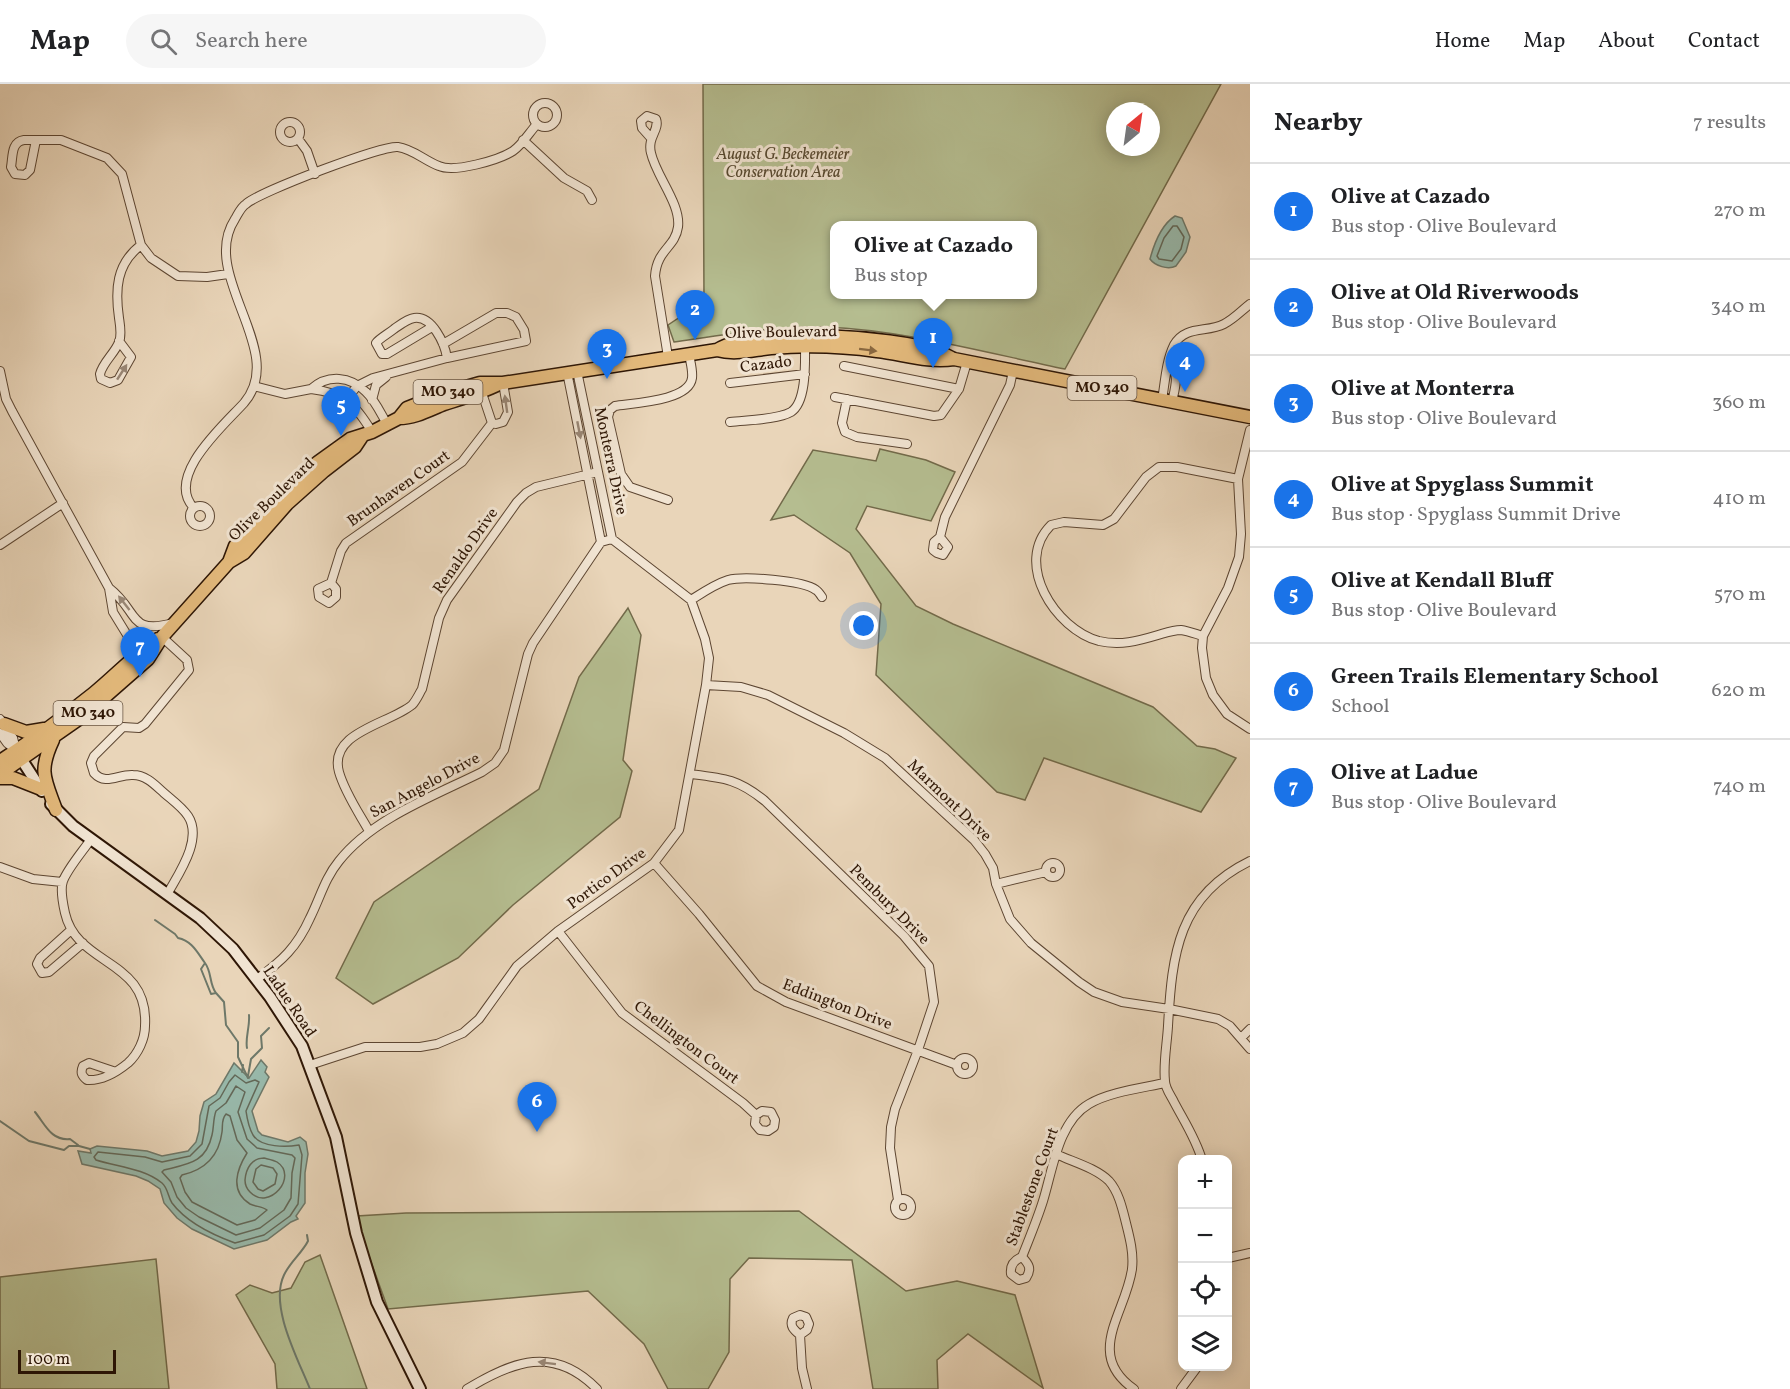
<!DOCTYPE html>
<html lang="en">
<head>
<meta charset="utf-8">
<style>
	body { margin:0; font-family:Vollkorn,serif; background:#f6f6f6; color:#202124 }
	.controls { position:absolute; right:18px; bottom:18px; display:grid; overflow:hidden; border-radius:12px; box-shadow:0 3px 15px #0003 }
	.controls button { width:54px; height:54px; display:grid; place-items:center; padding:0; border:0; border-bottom:2px solid #e0e0e0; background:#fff; color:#202124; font:30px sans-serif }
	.compass { position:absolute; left:1106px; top:18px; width:54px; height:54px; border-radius:50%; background:#fff; box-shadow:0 3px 15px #0003; rotate:29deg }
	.scale { position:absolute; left:18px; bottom:15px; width:98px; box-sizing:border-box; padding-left:6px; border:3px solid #2e1605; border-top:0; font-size:16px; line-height:21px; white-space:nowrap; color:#2e1605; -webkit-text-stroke:4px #f1e4d2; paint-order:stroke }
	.you { position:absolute; left:864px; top:542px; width:21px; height:21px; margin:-15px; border:4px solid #fff; border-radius:50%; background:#1a73e8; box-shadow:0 0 0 9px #1a73e833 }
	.badge { display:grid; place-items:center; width:39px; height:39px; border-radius:50%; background:#1a73e8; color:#fff; font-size:20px; font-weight:700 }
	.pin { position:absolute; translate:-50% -50px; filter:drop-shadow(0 2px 3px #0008) }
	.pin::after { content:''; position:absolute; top:32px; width:21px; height:18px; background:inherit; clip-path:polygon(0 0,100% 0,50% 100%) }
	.popup { position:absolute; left:830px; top:137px; width:207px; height:78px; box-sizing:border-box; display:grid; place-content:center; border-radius:12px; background:#fff; filter:drop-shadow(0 2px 4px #0005); font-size:20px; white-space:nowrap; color:#757577 }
	.popup b { font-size:22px; color:#202124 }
	.popup::after { content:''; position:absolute; left:50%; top:100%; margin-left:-12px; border:12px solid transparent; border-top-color:#fff }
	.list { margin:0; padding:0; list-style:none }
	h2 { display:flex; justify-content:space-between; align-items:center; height:78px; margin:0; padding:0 24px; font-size:26px }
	h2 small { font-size:20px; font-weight:400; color:#757577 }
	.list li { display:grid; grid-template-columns:39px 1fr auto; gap:18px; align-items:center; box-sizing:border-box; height:96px; padding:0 24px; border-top:2px solid #e0e0e0 }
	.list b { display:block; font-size:22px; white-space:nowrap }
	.list p { margin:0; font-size:20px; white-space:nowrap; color:#757577 }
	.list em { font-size:20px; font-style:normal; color:#757577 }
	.icon { flex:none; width:33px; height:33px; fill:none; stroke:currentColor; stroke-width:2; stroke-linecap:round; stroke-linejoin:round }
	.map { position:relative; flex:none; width:1250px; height:1305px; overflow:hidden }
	header { display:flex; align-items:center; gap:36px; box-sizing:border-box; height:84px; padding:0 30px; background:#fff; border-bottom:2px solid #e0e0e0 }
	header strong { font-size:28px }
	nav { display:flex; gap:33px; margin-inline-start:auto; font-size:21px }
	.search { width:420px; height:54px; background:#f6f6f6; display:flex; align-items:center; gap:15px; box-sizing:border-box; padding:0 21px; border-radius:33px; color:#757577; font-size:22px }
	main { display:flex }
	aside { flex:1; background:#fff }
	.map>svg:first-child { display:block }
	.green { fill:#b5bd90; stroke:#726a4a; stroke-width:1.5; fill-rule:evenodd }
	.water { fill:#98b9ab; stroke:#6e7869; stroke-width:1.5 }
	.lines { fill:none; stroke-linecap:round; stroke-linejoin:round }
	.shore { stroke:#636858; stroke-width:1.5 }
	.stream { stroke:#6e7869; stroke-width:2 }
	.street-casing { stroke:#5d4632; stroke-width:10 }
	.secondary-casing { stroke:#2e1605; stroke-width:14 }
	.primary-casing { stroke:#2e1605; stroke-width:15 }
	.street { stroke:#f1e4d2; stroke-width:8 }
	.secondary { stroke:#f1e4d2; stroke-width:10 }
	.primary { stroke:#e4ba7c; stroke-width:12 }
	.oneway { fill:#896840 }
	.oneway2 { fill:#998776 }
	.labels { text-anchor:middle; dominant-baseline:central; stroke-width:6; stroke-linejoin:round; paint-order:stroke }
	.shield { fill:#f1e4d2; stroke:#685442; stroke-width:1.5 }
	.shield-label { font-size:15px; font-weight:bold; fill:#2e1605 }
	.park-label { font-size:16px; font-style:italic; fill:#56482f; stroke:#f1e4d2 }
	.street-label { font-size:16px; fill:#2e1605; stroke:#f1e4d2 }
</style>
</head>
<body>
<header>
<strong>Map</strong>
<div class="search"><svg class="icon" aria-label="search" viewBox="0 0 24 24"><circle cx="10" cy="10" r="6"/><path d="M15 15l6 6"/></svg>Search here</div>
<nav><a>Home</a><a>Map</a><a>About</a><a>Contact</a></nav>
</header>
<main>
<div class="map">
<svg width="1250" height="1305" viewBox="0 0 1250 1305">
	<rect width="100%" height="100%" fill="#e9d5b9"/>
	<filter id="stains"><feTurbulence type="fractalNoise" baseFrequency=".00333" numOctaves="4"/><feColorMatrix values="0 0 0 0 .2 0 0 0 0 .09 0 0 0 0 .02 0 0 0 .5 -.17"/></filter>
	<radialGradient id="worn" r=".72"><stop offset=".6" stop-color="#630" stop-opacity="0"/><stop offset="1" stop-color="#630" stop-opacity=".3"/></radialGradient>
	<path class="green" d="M703 0H1221L1065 285C987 269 904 246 825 243 775 242 723 251 674 258L668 241 704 217ZM1115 27H1151V63H1115ZM834 142H1032V210H834Z
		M880 365 926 376 955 388 931 437 867 422 856 445 916 522 953 540 1153 623 1197 662 1215 665 1236 674 1201 728 1044 674 1025 716 997 708 876 591 881 520 850 469 794 431 771 436 813 366 876 377Z
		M628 524 641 551 623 676 632 687 620 733 513 821 458 874 373 920 336 894 374 818 539 705 579 593Z
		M799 1127 906 1207 957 1197 1015 1211 1043 1304 968 1250 937 1276 938 1305H873L852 1176 749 1174 730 1195 729 1268 708 1305H668L644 1260 588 1207 388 1225 366 1164 357 1132 406 1129Z
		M320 1171 367 1305H277L275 1280 236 1211 250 1201 272 1209 291 1204 305 1178Z
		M156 1175 169 1305H0V1193Z"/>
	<path class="water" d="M1175 132 1182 134 1190 153 1186 168 1176 182C1168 186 1155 182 1150 175 1154 160 1161 141 1175 132Z
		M261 976 267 983 265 988 269 993 252 1027 258 1047 262 1051 288 1058 300 1053 306 1058 308 1070 305 1089V1119L296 1132 298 1135 291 1138 267 1156 234 1165 192 1145 177 1134 164 1119 160 1105 148 1097 136 1092 82 1080 78 1067 91 1069 90 1065 97 1062 147 1067 162 1072 188 1067 196 1058 199 1047 200 1032 204 1018 216 1010 234 979 249 994Z"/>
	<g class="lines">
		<path class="shore" d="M1173 142H1177L1184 153 1181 165 1172 177 1159 175 1157 172 1164 154Z
			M235 991 246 999 255 996 259 998 246 1027C247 1034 249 1044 253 1051 261 1064 287 1063 299 1061L302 1071 298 1120 290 1132 264 1151 235 1159C213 1151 187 1139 172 1119 168 1113 168 1104 162 1099 143 1084 118 1083 96 1076L94 1073 98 1068 145 1073 162 1078 190 1072 202 1060 209 1022 220 1014 229 998Z
			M236 1002 245 1008 238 1028 247 1055 257 1064 292 1071 295 1074 292 1089 291 1114 284 1126 260 1144 236 1151 199 1133 186 1124 177 1113 171 1098 162 1088 164 1086C188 1080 206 1079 212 1051 214 1043 213 1035 216 1027L226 1019Z
			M226 1030 230 1032 237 1056 247 1069C237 1085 229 1107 250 1120 256 1123 262 1122 267 1126L255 1136 237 1141 192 1118 185 1108 180 1094 182 1091C204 1086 219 1072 222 1048 223 1041 221 1036 226 1030Z
			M264 1074C268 1075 274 1076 277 1078 299 1092 269 1128 250 1108 247 1105 245 1101 245 1096 246 1084 252 1074 264 1074Z
			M261 1081 273 1084 277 1090 275 1100 263 1107 258 1105 253 1098 256 1085Z"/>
		<path class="stream" d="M155 836 175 850 178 854C192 857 197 868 205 879L201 885 211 910 216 909 224 918 226 941 238 958V973L248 994
			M205 879C212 888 209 900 216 909
			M247 964C245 954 250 943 249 931
			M242 988 243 981
			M248 992 251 975 262 964 261 952 269 944
			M35 1028C45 1040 51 1057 70 1055L78 1061
			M0 1037 29 1057 64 1066 69 1062H79L90 1065
			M307 1151 308 1157C302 1169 290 1178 284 1191 269 1222 298 1275 310 1305"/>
		<g class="street-casing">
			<path id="street" d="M533 31a12 12 0 1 1 24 0a12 12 0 1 1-24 0Z
				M280 48a10 10 0 1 1 20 0a10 10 0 1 1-20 0Z
				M650 53 642 44 641 37 647 32 656 35C660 46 647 53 651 69 656 92 681 120 678 143 675 164 657 165 655 192L668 273
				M36 56 30 86 25 91 15 90 11 83C13 72 11 58 24 56H61L107 74 122 90 141 161 151 174 178 192 207 193 228 190
				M299 56 307 67 315 90
				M523 56 564 94 587 107 592 116
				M432 243 387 270H382L376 259C380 254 388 250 394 245 400 241 407 235 414 234 432 231 445 260 447 274
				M119 257 131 273 118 296 110 299 101 295 100 290C103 278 115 269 119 258 122 251 120 241 119 234 115 206 116 180 141 161
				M1170 276C1179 293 1176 300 1172 318
				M844 282 959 305
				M0 287 6 315 12 327 109 504C140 528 127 551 174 539
				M567 288 601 458
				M730 299 805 290
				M254 302 285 310 311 305
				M482 309 492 339 496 340 503 338 508 328 503 299
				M835 313 934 332 941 331 959 305 967 278
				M347 315 357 302 373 294 447 274 526 257 524 246 516 233 507 229H496L443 260
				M847 315 842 339 845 348 857 353 907 360
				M372 316 376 301 386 293
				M1162 316C1165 299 1166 277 1174 261 1185 241 1207 249 1224 240 1234 235 1241 227 1250 220
				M730 338C746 336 777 336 791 328 807 318 805 277 805 260
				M1250 346 1238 395 1241 450 1239 473 1228 504 1203 552 1202 564 1206 594 1213 611 1227 630 1250 645
				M372 348C355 320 345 309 311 305 328 290 350 292 366 308 375 316 381 330 387 340
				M668 416 630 403 621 390 608 333 610 326 615 322C634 319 689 317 692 294 693 286 690 277 689 270
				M190 432a10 10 0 1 1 20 0a10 10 0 1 1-20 0Z
				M194 424C164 393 224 341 244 319 289 267 198 191 235 135 238 130 241 123 246 120 259 108 382 61 398 63 413 65 425 77 439 82 454 89 499 76 513 67 522 61 529 49 537 40
				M940 453 934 458 933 466 937 469 943 471 948 463 940 453 945 433 1010 301 1013 287
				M0 461 63 419
				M331 499 336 505V513L329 519 319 513 318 505 331 499 341 467 346 459 462 378 492 339
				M109 504 113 528 132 559 131 574
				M691 516C702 509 715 500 728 496 743 492 803 496 816 506 818 507 820 510 822 513
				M1203 552C1196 550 1188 547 1181 546 1173 546 1165 549 1158 551 1138 557 1120 562 1099 557 1055 545 1013 479 1051 441L1064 438 1103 441 1114 435 1146 393 1159 383H1177L1238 395
				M162 553 187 576 189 586 145 640 139 644 123 643 94 672 91 679 94 689C106 702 118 690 133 691 146 691 155 701 164 709 172 716 182 723 188 732 203 755 179 789 168 809
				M706 601 741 603 768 611 844 649 885 674 974 756 985 770 993 784 996 800 1010 835 1031 859 1079 898 1094 908 1122 918 1169 925 1218 935 1230 942 1250 965
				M0 635 13 654 16 666 7 659 0 649
				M690 690C724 694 738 695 765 717L904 852 929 882 934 918 918 966 895 1025 891 1043 890 1064 898 1116
				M369 747C359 729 345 709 339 688 328 648 389 640 412 621 416 617 419 610 422 605L439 534 447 516 517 418 526 409 536 403 598 388
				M91 755C83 767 68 784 63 797 60 805 63 820 65 829 77 883 149 874 145 942 145 955 138 970 128 979 117 988 102 997 87 996 82 992 80 989 83 982L89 979 113 987
				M1046 786a7 7 0 1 1 14 0a7 7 0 1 1-14 0Z
				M654 779 699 830 757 902 786 918 957 981
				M0 783 33 795 62 798
				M996 800 1046 788
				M71 846 40 874 37 880 42 889 49 888 83 859
				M558 847 622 929 743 1019 756 1031 762 1027 771 1028 775 1036 774 1043 768 1047 760 1046 755 1040 756 1031
				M257 895C282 877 297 863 310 834 320 814 325 794 339 777 373 734 434 712 482 688L495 679 504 666 528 570 533 559 601 458 612 455
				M1241 954 1250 945
				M957 982a8 8 0 1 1 16 0a8 8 0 1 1-16 0Z
				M310 981 365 963H420L437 960 463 949 479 935 517 882 558 847 654 779 679 746 706 601 709 574 705 555 691 516 612 455 577 287
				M1056 1070C1073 1078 1096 1084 1109 1097 1118 1107 1122 1123 1125 1135 1129 1151 1134 1168 1132 1185 1126 1229 1084 1270 1134 1305
				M1202 1076C1196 1055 1184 1037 1174 1018 1171 1012 1165 1004 1165 997 1163 980 1167 960 1168 942 1172 870 1178 812 1250 777
				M895 1123a8 8 0 1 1 16 0a8 8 0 1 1-16 0Z
				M1022 1173C1014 1176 1010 1181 1011 1190L1019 1196 1026 1194C1032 1185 1029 1180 1022 1173 1029 1155 1037 1136 1043 1117 1053 1085 1058 1038 1089 1020 1109 1008 1142 1004 1165 999
				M1228 1174 1250 1169
				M800 1251 807 1246 809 1240 806 1233 800 1231 793 1234C789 1242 794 1246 800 1251L802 1284 807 1305
				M467 1305C513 1277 554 1261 597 1305
				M1181 1305 1198 1282"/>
		</g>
		<g class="secondary-casing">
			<path id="secondary" d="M18 670 42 707
				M51 720 73 742 200 834 233 865 270 913 302 962 336 1053 356 1149 377 1218 420 1305"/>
		</g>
		<g class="primary-casing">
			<path id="primary" d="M717 266C756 241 892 253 938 267 943 269 949 273 954 275L1250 333
				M399 334C415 334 429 326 444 320 463 314 481 309 499 300
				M229 478 235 462 281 411 318 378 350 355 372 348 399 334 407 324 445 309 480 299H503L717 266C735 271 752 266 771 264 806 261 841 262 877 267 903 270 928 279 954 275
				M4 640 26 648 44 645
				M53 656C38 688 45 695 56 726
				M0 677C33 656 64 633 94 609 116 591 134 571 158 555
				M0 690 83 632 148 575 162 553 229 478 244 469 287 420 324 387 355 363 363 351
				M0 694H13L41 705"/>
		</g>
		<use href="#street" class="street"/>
		<use href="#secondary" class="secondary"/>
		<use href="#primary" class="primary"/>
	</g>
	<defs><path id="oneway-solid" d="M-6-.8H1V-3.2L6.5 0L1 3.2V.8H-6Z" transform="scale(1.5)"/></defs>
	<use class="oneway" href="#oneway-solid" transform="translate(868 266) rotate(7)"/>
	<g class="oneway2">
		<use href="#oneway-solid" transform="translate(122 288) rotate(-57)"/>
		<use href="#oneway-solid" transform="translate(506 320) rotate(-98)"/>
		<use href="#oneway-solid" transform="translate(579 346) rotate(79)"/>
		<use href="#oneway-solid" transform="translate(124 519) rotate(-128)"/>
		<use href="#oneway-solid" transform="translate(547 1279) rotate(-173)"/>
	</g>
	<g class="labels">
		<g class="shield">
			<rect x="1067.5" y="292" width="69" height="24" rx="4.5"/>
			<rect x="413.5" y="296" width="69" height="24" rx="4.5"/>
			<rect x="53.5" y="617" width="69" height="24" rx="4.5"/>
		</g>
		<g class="shield-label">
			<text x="1102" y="304">MO 340</text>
			<text x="448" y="308">MO 340</text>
			<text x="88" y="629">MO 340</text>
		</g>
		<g class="park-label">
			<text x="783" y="71">August G. Beckemeier<tspan x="783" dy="18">Conservation Area</tspan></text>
		</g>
		<g class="street-label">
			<text transform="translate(781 249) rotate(-1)">Olive Boulevard</text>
			<text transform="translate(766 281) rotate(-7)">Cazado</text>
			<text transform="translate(610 377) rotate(78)">Monterra Drive</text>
			<text transform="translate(399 405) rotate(-35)">Brunhaven Court</text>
			<text transform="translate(272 416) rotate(-44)">Olive Boulevard</text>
			<text transform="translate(466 467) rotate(-55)">Renaldo Drive</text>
			<text transform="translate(425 702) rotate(-28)">San Angelo Drive</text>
			<text transform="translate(949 717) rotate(44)">Marmont Drive</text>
			<text transform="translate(607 795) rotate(-36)">Portico Drive</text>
			<text transform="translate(889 821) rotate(45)">Pembury Drive</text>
			<text transform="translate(289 918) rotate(56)">Ladue Road</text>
			<text transform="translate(837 921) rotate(21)">Eddington Drive</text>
			<text transform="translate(686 959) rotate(37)">Chellington Court</text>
			<text transform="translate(1033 1103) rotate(-70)">Stablestone Court</text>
		</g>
	</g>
	<rect width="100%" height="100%" filter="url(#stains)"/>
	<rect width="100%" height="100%" fill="url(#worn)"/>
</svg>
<div class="controls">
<button>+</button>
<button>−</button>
<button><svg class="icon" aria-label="locate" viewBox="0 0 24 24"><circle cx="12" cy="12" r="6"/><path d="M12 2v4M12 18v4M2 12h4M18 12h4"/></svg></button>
<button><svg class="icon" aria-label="layers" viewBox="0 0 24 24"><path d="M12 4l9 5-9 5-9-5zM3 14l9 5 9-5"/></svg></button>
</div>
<svg class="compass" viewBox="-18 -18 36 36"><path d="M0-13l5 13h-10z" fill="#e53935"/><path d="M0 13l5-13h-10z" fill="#757577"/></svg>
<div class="scale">100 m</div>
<div class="you"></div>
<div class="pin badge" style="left:933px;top:284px">1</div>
<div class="popup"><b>Olive at Cazado</b>Bus stop</div>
<div class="pin badge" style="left:695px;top:256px">2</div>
<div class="pin badge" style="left:607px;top:295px">3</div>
<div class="pin badge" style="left:1185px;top:308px">4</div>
<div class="pin badge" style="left:341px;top:352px">5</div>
<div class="pin badge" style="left:537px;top:1048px">6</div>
<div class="pin badge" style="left:140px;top:593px">7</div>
</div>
<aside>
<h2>Nearby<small>7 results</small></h2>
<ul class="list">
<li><span class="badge">1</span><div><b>Olive at Cazado</b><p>Bus stop · Olive Boulevard</p></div><em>270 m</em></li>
<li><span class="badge">2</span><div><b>Olive at Old Riverwoods</b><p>Bus stop · Olive Boulevard</p></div><em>340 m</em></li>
<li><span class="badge">3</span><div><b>Olive at Monterra</b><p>Bus stop · Olive Boulevard</p></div><em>360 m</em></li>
<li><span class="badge">4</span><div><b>Olive at Spyglass Summit</b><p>Bus stop · Spyglass Summit Drive</p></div><em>410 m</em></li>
<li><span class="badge">5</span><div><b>Olive at Kendall Bluff</b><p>Bus stop · Olive Boulevard</p></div><em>570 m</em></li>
<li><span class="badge">6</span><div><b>Green Trails Elementary School</b><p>School</p></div><em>620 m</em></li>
<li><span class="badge">7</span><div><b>Olive at Ladue</b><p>Bus stop · Olive Boulevard</p></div><em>740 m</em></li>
</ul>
</aside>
</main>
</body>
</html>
